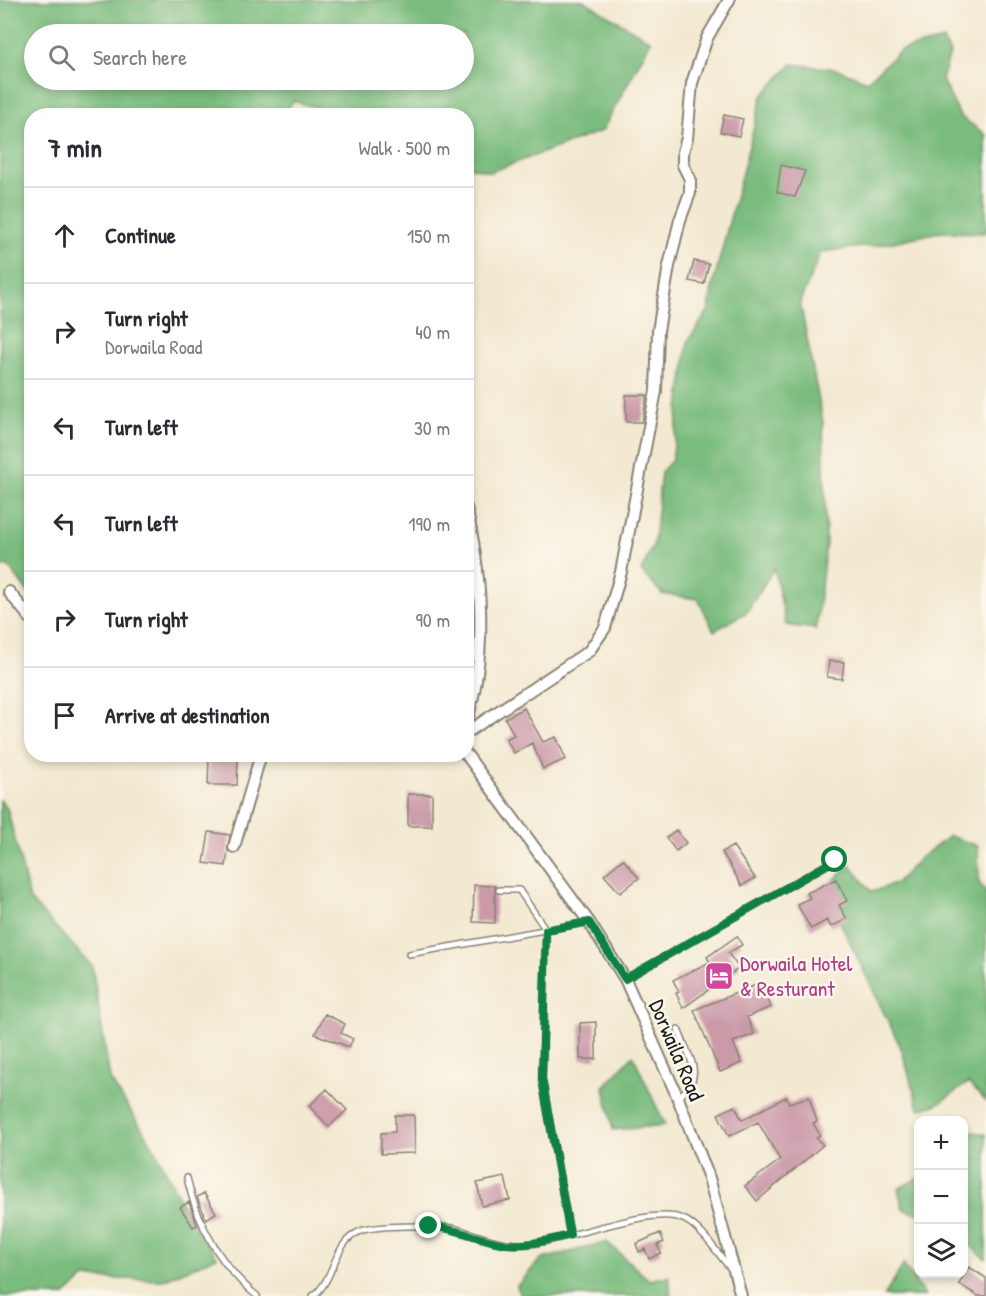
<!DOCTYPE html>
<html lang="en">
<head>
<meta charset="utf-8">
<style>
	body { margin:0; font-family:"Patrick Hand",sans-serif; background:#f7f7f7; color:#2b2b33 }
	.controls { position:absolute; right:18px; bottom:18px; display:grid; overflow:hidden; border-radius:12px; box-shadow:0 3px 9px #0003 }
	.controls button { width:54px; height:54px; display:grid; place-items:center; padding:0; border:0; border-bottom:2px solid #e1e1e2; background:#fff; color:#2b2b33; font:30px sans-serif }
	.stop { position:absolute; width:18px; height:18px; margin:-14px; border:4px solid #0b8043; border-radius:50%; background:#fff }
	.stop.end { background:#0b8043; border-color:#fff; box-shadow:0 2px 6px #0008 }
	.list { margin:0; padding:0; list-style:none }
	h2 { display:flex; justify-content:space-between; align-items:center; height:78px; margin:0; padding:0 24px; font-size:26px }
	h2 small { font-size:20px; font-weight:400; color:#7c7c81 }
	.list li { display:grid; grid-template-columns:39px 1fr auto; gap:18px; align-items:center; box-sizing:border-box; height:96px; padding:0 24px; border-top:2px solid #e1e1e2 }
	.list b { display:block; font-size:22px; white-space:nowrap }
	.list p { margin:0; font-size:20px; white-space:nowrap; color:#7c7c81 }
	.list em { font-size:20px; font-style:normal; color:#7c7c81 }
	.icon { flex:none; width:33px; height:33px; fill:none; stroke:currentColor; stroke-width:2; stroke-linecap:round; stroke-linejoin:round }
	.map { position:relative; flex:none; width:986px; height:1296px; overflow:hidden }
	.search { position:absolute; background:#fff; box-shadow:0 3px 9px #0003; left:24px; top:24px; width:450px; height:66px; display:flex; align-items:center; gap:15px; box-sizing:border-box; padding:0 21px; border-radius:33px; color:#7c7c81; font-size:22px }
	.panel { position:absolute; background:#fff; box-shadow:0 3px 9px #0003; left:24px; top:108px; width:450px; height:654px; border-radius:24px }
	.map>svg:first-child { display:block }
	.forest { fill:#7abc7e; stroke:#4b6c4d; stroke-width:1.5; fill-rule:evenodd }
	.building { fill:#cb9aa9 }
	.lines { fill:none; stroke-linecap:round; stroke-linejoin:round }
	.service-casing { stroke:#888276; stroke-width:8 }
	.minor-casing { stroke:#888276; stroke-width:14 }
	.service { stroke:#fff; stroke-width:5 }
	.minor { stroke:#fff; stroke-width:10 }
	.route { stroke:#0b8043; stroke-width:8 }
	.labels { text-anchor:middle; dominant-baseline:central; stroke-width:5; stroke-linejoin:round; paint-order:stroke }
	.hotel-label { font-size:22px; fill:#b23c85; stroke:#fbf7ec; text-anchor:start }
	.street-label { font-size:22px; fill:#1c1c1c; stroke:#fbf7ec }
</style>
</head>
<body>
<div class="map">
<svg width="986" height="1296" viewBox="0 0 986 1296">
	<rect width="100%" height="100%" fill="#fbf7ec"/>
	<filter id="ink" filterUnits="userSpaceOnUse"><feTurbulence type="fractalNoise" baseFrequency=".0167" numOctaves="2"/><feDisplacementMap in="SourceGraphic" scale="12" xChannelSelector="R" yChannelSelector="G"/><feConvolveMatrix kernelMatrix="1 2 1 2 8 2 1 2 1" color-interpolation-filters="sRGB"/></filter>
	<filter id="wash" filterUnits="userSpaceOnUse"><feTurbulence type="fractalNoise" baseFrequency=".008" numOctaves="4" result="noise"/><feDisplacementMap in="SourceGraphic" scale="24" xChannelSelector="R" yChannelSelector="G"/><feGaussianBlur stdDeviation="1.35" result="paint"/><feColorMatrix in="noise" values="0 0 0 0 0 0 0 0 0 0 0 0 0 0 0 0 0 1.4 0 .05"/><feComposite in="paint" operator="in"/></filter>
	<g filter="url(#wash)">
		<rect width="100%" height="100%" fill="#f3e9d1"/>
		<path class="forest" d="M0 0H583L651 41 602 131 490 172 467 166 466 116 344 115 293 101 285 115 32 116 31 596 7 565 0 568ZM34 34H464V80H34Z
			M943 40 950 53 942 80 960 116 986 135V233L939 232 879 245 821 252 800 302 823 422 826 543 816 629 786 625 774 568 747 612 714 631 698 599 662 594 641 571 654 543 661 472 672 460 688 341 709 310 712 288 762 96 792 64 837 69 867 81 901 50Z
			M0 800 7 808 30 900 92 966 110 1079 155 1149 184 1208 217 1257 163 1280 85 1278 64 1296H0Z
			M949 836 978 846 979 883 986 892V1102L968 1083 936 1105 919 1109 901 1048 824 889 850 865 872 892 896 883 919 859Z
			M633 1055 665 1125 613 1130 604 1087Z
			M967 1131 986 1134V1259L964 1240V1137Z
			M918 1178V1214L903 1209 898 1189Z
			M607 1242 649 1280 669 1276 671 1296H520L517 1286 540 1260Z
			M904 1264V1265L925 1296H884Z"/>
		<g id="blocks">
			<path class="building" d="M724 115 743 119 739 136 720 132Z
				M781 165 805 171 795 197 777 192Z
				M694 261 709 264 704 284 689 281Z
				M626 395H647L642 422H626Z
				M829 661 844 662 842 679 827 677Z
				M524 708 543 742 556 737 566 759 543 769 532 743 514 753 506 739 514 735 505 718Z
				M209 758 238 759 237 785H208Z
				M408 794H432V826H408Z
				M676 830 686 843 676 851 666 838Z
				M209 832 230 835 226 866 204 863Z
				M733 846 755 878 742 886 722 852Z
				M623 859 639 878 620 893 604 875Z
				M836 879 847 901 839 905 847 919 831 927 827 920 811 929 797 904 810 898 807 893Z
				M474 885 495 886V923L473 922Z
				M737 936 742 945 728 953 739 968 683 1008 676 993 679 992 673 980 710 962 707 957Z
				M761 983 771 1007 747 1017 754 1034 733 1042 742 1063 720 1072 694 1010Z
				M325 1014 345 1024 341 1033 353 1039 349 1047 315 1034Z
				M596 1022V1059H580V1023Z
				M327 1089 347 1110 329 1127 309 1106Z
				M786 1097 789 1103 809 1097 817 1122 813 1123 820 1135 816 1138 823 1145 757 1201 745 1186 780 1160 758 1122 729 1136 718 1114 735 1106 742 1120Z
				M395 1115H414L415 1153 381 1154V1133L395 1132Z
				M505 1177 510 1200 482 1206 477 1183Z
				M204 1193 216 1213 206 1219 197 1197Z
				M189 1202 197 1225 193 1227 180 1207Z
				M660 1233 664 1242 657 1245 661 1253 649 1259 645 1249 639 1252 636 1244Z
				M969 1267 986 1278V1296H978L959 1284Z"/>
		</g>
	</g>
	<g filter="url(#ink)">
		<use href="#blocks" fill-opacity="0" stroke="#888276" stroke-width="1.5"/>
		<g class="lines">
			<g class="service-casing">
				<path id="service" d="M499 890H519L546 930 542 1079 570 1235
					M409 954 589 922
					M625 979 835 860
					M678 1029C689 1059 706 1074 679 1097
					M187 1178C197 1223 220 1266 257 1296
					M313 1296C335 1281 333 1241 361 1231 376 1225 435 1225 452 1228 477 1234 500 1246 527 1244 564 1242 651 1205 683 1219 699 1225 719 1255 730 1268"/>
			</g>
			<g class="minor-casing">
				<path id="minor" d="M466 507C482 577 488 653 466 723
					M9 592 32 620
					M466 733 589 651 605 628 621 572 656 391 658 331 669 266 680 220 690 193V179L683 165V152L687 138 692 83 707 38 729 0
					M466 754 589 922 625 979 678 1098 709 1178 741 1296
					M234 847 261 754"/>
			</g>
			<use href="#service" class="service"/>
			<use href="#minor" class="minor"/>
		</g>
	</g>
	<g class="lines" filter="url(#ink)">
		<path class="route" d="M429 1226C456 1228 479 1240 506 1244 528 1246 549 1240 570 1235L542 1079 546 930 589 922 625 979 835 860"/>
	</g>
	<defs>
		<g id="hotel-square" transform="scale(1.5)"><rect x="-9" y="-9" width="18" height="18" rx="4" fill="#d1479c" stroke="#fbf7ec"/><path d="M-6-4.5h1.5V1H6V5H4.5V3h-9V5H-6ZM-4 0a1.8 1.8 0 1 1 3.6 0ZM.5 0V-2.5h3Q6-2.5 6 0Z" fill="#fff"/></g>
	</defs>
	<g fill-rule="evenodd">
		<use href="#hotel-square" x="719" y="976"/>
	</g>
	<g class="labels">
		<g class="hotel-label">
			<text x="740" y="963">Dorwaila Hotel<tspan x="740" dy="25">&amp; Resturant</tspan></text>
		</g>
		<g class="street-label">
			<text transform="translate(677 1050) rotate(67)">Dorwaila Road</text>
		</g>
	</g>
</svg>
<div class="controls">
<button>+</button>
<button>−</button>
<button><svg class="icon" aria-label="layers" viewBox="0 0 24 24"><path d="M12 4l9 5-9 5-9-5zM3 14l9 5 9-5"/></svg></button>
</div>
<div class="stop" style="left:835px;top:860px"></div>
<div class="stop end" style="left:429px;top:1226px"></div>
<div class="search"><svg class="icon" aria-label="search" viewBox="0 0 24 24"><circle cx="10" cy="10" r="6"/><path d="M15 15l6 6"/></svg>Search here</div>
<section class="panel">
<h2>7 min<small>Walk · 500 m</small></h2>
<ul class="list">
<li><svg class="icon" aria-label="ahead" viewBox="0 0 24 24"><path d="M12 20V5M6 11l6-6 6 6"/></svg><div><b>Continue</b></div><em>150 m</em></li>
<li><svg class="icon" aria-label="right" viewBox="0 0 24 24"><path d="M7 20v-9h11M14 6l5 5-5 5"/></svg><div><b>Turn right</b><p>Dorwaila Road</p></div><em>40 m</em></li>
<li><svg class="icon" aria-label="left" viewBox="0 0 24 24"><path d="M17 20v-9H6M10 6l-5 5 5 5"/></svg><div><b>Turn left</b></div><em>30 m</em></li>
<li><svg class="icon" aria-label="left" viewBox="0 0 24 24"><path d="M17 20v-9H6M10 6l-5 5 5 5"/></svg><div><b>Turn left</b></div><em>190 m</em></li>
<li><svg class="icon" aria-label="right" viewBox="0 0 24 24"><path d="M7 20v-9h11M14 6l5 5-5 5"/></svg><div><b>Turn right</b></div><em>90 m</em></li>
<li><svg class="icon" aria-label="arrive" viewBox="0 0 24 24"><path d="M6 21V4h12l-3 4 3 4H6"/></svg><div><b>Arrive at destination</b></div></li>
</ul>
</section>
</div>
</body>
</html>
